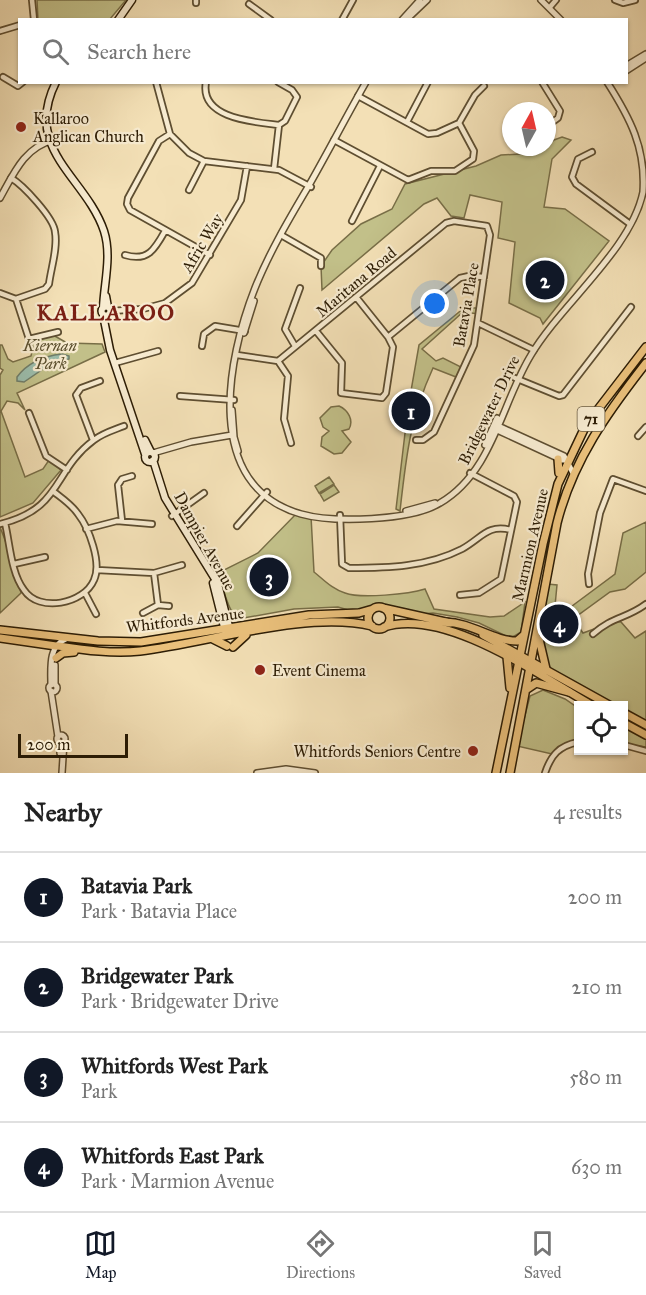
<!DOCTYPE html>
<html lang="en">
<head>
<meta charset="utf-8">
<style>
	body { margin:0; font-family:"IM FELL Great Primer",serif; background:#f6f6f6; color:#222 }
	.controls { position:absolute; right:18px; bottom:18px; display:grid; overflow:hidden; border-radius:0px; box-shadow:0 2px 4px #0004 }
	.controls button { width:54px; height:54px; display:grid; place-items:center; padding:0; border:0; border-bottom:2px solid #e0e0e0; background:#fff; color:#222; font:30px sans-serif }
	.compass { position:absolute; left:502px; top:102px; width:54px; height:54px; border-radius:50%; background:#fff; box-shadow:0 2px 4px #0004; rotate:8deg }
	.scale { position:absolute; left:18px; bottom:15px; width:110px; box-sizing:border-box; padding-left:6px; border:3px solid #2d1d05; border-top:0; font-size:16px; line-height:21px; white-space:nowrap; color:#2d1d05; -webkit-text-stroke:4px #f7ebd0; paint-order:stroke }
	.you { position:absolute; left:435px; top:304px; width:21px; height:21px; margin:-15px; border:4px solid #fff; border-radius:50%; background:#1a73e8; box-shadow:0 0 0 9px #1a73e833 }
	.badge { display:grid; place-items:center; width:39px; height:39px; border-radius:50%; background:#111827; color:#fff; font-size:20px; font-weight:700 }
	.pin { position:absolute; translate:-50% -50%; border:3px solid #fff; box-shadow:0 2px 6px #0006 }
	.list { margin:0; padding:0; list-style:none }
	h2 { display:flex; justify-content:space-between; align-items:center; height:78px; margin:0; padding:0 24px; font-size:26px }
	h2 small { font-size:20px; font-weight:400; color:#767676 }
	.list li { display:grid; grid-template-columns:39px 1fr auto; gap:18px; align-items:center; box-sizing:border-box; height:90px; padding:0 24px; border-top:2px solid #e0e0e0 }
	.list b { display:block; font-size:22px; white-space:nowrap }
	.list p { margin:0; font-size:20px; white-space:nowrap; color:#767676 }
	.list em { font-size:20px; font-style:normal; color:#767676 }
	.icon { flex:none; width:33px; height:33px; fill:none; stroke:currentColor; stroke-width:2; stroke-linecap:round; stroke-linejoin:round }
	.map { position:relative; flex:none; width:646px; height:773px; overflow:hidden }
	.search { position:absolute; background:#fff; box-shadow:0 2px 4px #0004; left:18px; right:18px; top:18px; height:66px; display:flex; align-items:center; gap:15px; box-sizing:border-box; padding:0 21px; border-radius:0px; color:#767676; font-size:22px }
	.sheet { height:438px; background:#fff }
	nav { display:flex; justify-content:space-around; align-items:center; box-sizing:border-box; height:84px; border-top:2px solid #e0e0e0; background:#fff; font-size:16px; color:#767676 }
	nav a { display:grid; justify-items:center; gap:3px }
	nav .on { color:#111827 }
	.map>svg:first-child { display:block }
	.green { fill:#c2c089; stroke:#786e47; stroke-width:1.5 }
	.water { fill:#9bbdac; stroke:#6f7d69; stroke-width:1.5 }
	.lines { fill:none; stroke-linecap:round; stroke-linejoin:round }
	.minor-casing { stroke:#5e4e31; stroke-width:8 }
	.tertiary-casing { stroke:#5e4e31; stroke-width:8 }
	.secondary-casing { stroke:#2d1d05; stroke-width:9 }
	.primary-casing { stroke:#2d1d05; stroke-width:10 }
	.trunk-casing { stroke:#2d1d05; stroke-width:10 }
	.minor { stroke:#f7ebd0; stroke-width:4.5 }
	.tertiary { stroke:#f7ebd0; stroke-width:5 }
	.secondary { stroke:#f7ebd0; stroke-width:6 }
	.primary { stroke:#eac07b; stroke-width:7 }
	.trunk { stroke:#eac07b; stroke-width:7 }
	.poi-dot { fill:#8f2418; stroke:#f7ebd0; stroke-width:2 }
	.labels { text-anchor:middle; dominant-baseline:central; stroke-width:4.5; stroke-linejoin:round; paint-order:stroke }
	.shield { fill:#f7ebd0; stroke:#6a5b42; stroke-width:1.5 }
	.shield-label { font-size:15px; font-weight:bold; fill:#2d1d05 }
	.poi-label { font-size:16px; fill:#2d1d05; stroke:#f7ebd0; text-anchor:start }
	.street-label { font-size:16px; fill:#2d1d05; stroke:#f7ebd0 }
	.park-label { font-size:16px; font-style:italic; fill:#5a4e2d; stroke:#f7ebd0 }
	.district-label { font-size:22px; font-weight:bold; letter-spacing:1.5px; fill:#7a1f14; stroke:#f7ebd0 }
</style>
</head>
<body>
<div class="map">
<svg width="646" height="773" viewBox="0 0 646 773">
	<rect width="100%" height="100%" fill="#f3e0b6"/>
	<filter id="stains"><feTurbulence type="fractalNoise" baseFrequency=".00333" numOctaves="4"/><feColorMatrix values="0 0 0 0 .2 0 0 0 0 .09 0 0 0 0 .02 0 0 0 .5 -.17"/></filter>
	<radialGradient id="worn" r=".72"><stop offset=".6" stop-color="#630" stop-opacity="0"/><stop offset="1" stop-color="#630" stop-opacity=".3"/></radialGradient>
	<path class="green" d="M37 0H126L110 19 38 20Z
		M562 137 571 140 552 159 544 207 565 209 609 241 543 324 540 318 509 303 515 242 498 238 502 202 470 195 464 218 451 216 437 198 424 204 322 290 321 266 332 250 361 224 392 209 405 184 476 166 501 155 539 153 554 140Z
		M464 308H479V314L463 312 422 349 436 361 443 358 461 367 456 377 433 368C410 418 406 457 400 511L396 509 408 408 419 345Z
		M53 335 67 343 102 344 105 352 17 393 25 410 18 403 7 401 1 411 25 477 43 469 49 460 61 470 33 503 0 517V375L3 370 0 368V345H2L8 359 13 362 31 356 33 347 31 340Z
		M339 406C348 410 354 420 349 429L342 431 351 442 342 453 334 454 321 446 322 437 329 431 323 427 320 418 331 407Z
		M329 477 334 484 319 493 315 486Z
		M334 485 339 492 324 501 320 494Z
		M297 513 311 516 314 572C324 580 332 589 345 593 361 599 409 594 425 589L434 609 490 617 504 616 525 602 521 632 513 637 506 636 479 623 457 617 433 613 410 615 381 605 355 612 338 607 294 609 238 619C226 609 225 587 216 574L258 553Z
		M646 522V572L625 589 610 592 573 619 583 633 616 621 621 622 635 638 646 631V726L624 712V706L613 705 551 670C534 644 543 612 548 584L557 585 555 606 568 609 615 574 623 533Z
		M0 527 15 566 21 593 0 613Z
		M543 690 565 699 578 708V741L552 754 517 746 530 696Z
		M624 725 646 735V747L624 744Z"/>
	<path class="water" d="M62 354 69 356V359L49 365 24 382 17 381V377C28 362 44 356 62 354Z"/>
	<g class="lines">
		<g class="minor-casing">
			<path id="minor" d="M32 0 34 20
				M615 0 623 3 635 0
				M196 3V0
				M249 4 271 20
				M550 7 556 0
				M342 20 353 0
				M0 31 20 25
				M3 77 18 86 23 82
				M156 82 170 134 189 153 204 161 279 170 311 187
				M206 82C199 119 255 122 279 125
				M542 82 560 111 558 118 547 126
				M407 122 428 82
				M459 123 475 95 484 86
				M170 134 159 141 128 198 127 204 130 210 210 255
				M334 140 408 180 431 171H455L473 159 474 151 459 123 437 133 428 134 358 96
				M592 152 578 159 572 177 576 184 630 224
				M274 169 279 125 285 121 297 97 292 90 278 82
				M189 190 204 161
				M352 221 380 166
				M281 235 321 258V266
				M125 255C148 262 155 249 165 231
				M0 293 16 299 45 289 49 284C51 268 58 248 55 232 54 218 23 185 11 178
				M356 297 388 337
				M16 299 29 339 58 332
				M110 311 143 309 165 303 192 283 241 200 247 166
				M478 323 534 350
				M316 331 342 363 341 393 382 398 386 393 393 347 388 337 460 278 469 276 484 277
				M202 346 204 334 215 326 245 331
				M295 346 285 329 300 288
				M237 355 278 361 446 223 454 221 487 226 490 235 474 345 434 432 423 440H416
				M278 361 288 376 284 419 291 443
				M115 363 158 351
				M515 378 559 396 563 395 631 307
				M180 396 234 400
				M29 413 46 456 67 470
				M638 436 646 427
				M93 440 76 395 81 388 100 381
				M340 515 342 564 349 568C388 568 427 567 462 549 482 538 487 524 511 530
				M172 516 204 493
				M122 521 118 485 122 479 132 476
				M5 523C10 544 11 573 24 590 39 613 84 604 94 580 102 563 89 528 78 514 72 505 63 499 54 492
				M0 524C63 509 52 471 94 440 103 433 114 430 124 426
				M237 526 267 492
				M86 529 117 521 152 524
				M14 564 45 557
				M97 570 154 573 182 565
				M154 573 158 605
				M589 584 588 574 600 513 613 479 646 491
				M85 593 96 614
				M460 595 479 593 501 579 517 502 514 496 470 473
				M143 613 158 605 169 606
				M593 634C613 616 626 619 646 604
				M624 745 646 751
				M545 773C551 755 559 746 578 742"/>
		</g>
		<g class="tertiary-casing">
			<path id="tertiary" d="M541 0 561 20
				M402 20 420 0
				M406 20 427 0
				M626 66 646 54
				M626 71 646 58
				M366 82C346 117 328 152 308 187 289 219 269 253 255 288 227 359 202 486 301 514 333 523 411 521 440 503 493 472 501 404 531 355 561 304 631 250 643 192 646 148 630 118 607 82
				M0 198C14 173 24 148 53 140
				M244 333 254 301
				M232 410 234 437 238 451
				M496 425 564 456 573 473
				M495 429 562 460H567
				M485 445 497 418
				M153 453 191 442 232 435
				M406 511 435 503
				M55 684V665
				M49 688a4 4 0 1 1 8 0a4 4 0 1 1-8 0Z
				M51 685C51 668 48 646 66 639
				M51 691 58 737
				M57 739a4 4 0 1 1 8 0a4 4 0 1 1-8 0Z
				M60 742V753
				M62 773 64 742
				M257 773 286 769 315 773
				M277 773H293"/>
		</g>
		<g class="secondary-casing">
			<path id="secondary" d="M118 20 132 0
				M56 82C22 150 86 177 104 231 112 256 104 283 103 308
				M106 296 108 307
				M101.5 311a4.5 4.5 0 1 1 9 0a4.5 4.5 0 1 1-9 0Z
				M103 315 110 350 145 454
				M145 440 151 452
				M145 457a5 5 0 1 1 10 0a5 5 0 1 1-10 0Z
				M153 460 165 498 218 584 230 630
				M213 583 225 631"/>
		</g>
		<g class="primary-casing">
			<path id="primary" d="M368 618a11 11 0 1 1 22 0a11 11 0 1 1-22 0Z
				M383 608 450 623
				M384 627C445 607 540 676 593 706
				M0 630 98 641 141 642 309 615 359 613 373 609
				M483 635 611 706
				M0 638 56 646
				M213 639 227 646
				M58 646C85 650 113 654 140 651 208 643 307 610 372 626
				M233 647 246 635
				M56 658 63 653 74 652
				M624 713 646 725
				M624 723 646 735"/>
		</g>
		<g class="trunk-casing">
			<path id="trunk" d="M558 459 559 473
				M445 622C473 623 493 641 517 641L524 635
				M539 639 546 669
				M507 657 510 688
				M527 689 536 683 569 692
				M496 773 543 544 558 484 586 425 646 347
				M510 773 557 523C573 460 607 413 646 363"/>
		</g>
		<use href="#minor" class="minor"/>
		<use href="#tertiary" class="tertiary"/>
		<use href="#secondary" class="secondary"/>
		<use href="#primary" class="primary"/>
		<use href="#trunk" class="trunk"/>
	</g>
	<g class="poi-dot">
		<circle cx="21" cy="127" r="6"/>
		<circle cx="260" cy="670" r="6"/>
		<circle cx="473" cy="751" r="6"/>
	</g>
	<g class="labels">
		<rect class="shield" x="577.5" y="407" width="27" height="24" rx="4.5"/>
		<g class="shield-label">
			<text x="591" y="419">71</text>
		</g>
		<g class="poi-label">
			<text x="33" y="118">Kallaroo<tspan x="33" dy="18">Anglican Church</tspan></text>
			<text x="272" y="670">Event Cinema</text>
			<text x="461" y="751" text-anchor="end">Whitfords Seniors Centre</text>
		</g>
		<g class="street-label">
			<text transform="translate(202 243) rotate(-59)">Afric Way</text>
			<text transform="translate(356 282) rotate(-40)">Maritana Road</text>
			<text transform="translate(466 305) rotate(-80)">Batavia Place</text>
			<text transform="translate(489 410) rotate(-64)">Bridgewater Drive</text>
			<text transform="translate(205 541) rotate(61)">Dampier Avenue</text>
			<text transform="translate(530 545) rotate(-77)">Marmion Avenue</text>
			<text transform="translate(185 620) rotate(-7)">Whitfords Avenue</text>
		</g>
		<g class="park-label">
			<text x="50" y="345">Kiernan<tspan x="50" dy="18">Park</tspan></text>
		</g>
		<g class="district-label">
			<text x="106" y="312">KALLAROO</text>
		</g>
	</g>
	<rect width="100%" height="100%" filter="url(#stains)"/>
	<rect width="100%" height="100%" fill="url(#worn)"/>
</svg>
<div class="controls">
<button><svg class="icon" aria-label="locate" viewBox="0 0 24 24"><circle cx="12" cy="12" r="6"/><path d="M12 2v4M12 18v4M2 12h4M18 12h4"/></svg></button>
</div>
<svg class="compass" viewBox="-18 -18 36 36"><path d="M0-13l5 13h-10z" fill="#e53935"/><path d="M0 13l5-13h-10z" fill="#767676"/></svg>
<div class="scale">200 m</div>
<div class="you"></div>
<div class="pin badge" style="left:411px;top:411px">1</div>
<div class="pin badge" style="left:545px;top:280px">2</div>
<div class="pin badge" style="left:269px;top:577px">3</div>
<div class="pin badge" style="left:559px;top:624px">4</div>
<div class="search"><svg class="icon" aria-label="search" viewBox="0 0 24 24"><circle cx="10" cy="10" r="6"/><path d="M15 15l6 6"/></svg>Search here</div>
</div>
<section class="sheet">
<h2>Nearby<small>4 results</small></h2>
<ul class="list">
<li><span class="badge">1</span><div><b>Batavia Park</b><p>Park · Batavia Place</p></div><em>200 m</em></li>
<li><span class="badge">2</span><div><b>Bridgewater Park</b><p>Park · Bridgewater Drive</p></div><em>210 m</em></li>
<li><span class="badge">3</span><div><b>Whitfords West Park</b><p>Park</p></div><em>580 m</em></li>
<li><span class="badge">4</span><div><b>Whitfords East Park</b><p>Park · Marmion Avenue</p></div><em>630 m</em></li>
</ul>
</section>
<nav>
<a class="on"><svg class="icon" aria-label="map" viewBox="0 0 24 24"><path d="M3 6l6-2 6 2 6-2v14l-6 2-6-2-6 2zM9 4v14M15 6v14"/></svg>Map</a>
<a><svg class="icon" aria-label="directions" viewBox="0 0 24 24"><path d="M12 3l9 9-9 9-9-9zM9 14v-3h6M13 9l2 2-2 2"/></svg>Directions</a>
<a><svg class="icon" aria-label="saved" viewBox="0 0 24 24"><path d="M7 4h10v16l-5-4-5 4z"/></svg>Saved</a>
</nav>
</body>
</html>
